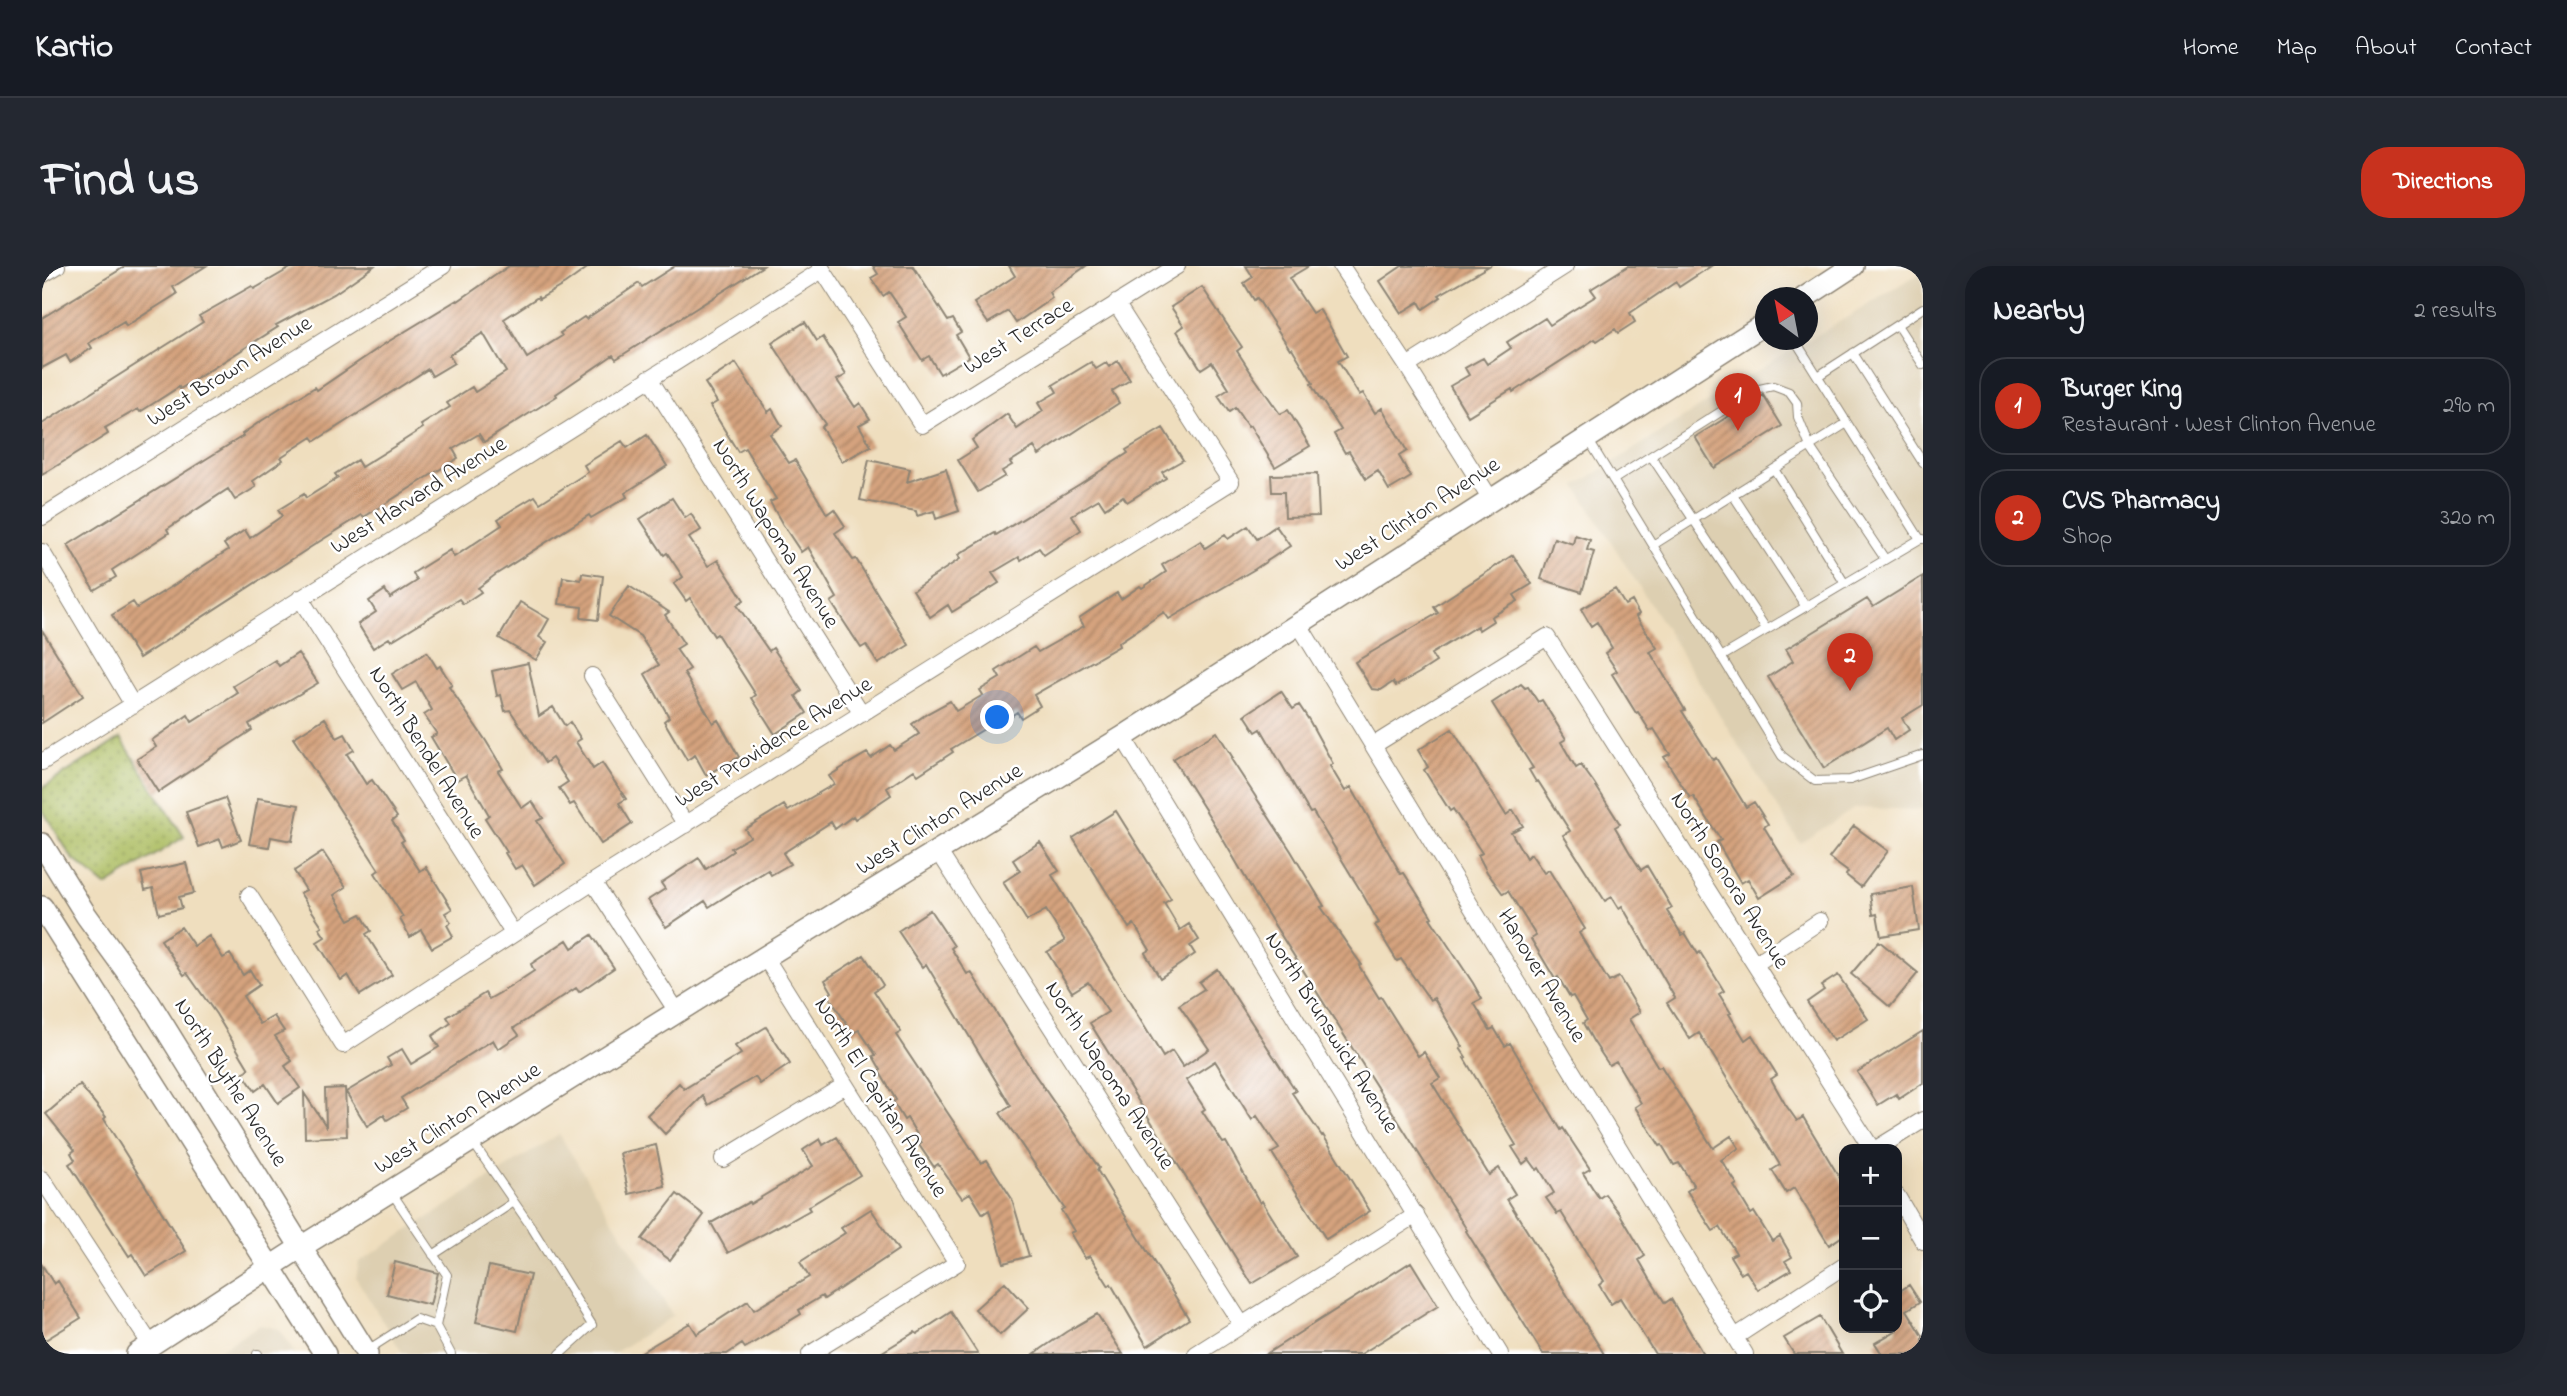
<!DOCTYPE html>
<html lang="en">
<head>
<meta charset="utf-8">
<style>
	body { margin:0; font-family:"Indie Flower",sans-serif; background:#242831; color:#f1f3f6 }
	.controls { position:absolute; right:21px; bottom:21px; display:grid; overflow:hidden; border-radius:14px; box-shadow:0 7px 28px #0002 }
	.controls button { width:63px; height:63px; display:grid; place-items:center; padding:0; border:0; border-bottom:2px solid #363941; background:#171b24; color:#f1f3f6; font:35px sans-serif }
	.compass { position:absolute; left:1713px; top:21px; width:63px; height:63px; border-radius:50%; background:#171b24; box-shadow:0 7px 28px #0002; rotate:328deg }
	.you { position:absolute; left:956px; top:452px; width:24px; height:24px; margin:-18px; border:5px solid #fff; border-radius:50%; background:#1a73e8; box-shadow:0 0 0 10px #1a73e833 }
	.badge { display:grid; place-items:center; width:46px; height:46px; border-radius:50%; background:#c8321e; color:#fff; font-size:23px; font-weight:700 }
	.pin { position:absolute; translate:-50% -58px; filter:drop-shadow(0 2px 4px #0008) }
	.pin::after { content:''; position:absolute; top:37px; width:24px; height:21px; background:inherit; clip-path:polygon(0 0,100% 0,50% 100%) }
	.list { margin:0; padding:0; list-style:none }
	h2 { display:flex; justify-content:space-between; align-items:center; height:91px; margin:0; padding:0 28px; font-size:30px }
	h2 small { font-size:23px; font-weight:400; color:#9ea1a6 }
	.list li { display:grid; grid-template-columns:46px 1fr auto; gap:21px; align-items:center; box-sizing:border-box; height:98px; margin:0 14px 14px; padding:0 14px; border:2px solid #363941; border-radius:28px }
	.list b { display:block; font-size:26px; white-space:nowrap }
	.list p { margin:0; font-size:23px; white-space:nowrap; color:#9ea1a6 }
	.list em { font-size:23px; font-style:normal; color:#9ea1a6 }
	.icon { flex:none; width:38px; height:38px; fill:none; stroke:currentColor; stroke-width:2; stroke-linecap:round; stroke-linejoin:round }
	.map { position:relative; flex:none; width:1881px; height:1088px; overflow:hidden; border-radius:28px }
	header { display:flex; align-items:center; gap:42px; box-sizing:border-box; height:98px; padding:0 35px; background:#171b24; border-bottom:2px solid #363941 }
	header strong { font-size:33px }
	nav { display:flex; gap:38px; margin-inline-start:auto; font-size:24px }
	.intro { display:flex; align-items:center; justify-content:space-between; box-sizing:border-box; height:168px; padding:0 42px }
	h1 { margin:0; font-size:49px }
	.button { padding:18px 32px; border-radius:28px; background:#c8321e; color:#fff; font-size:24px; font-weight:700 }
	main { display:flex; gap:42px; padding:0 42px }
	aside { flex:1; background:#171b24; border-radius:28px; box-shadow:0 7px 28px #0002 }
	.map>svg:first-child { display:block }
	.built { fill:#ddcfb1 }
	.grass { fill:url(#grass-dots); stroke:#6b7445; stroke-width:2 }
	.building { fill:url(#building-hatch) }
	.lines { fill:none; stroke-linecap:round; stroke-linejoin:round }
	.lane-casing { stroke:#8d8474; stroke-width:10 }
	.street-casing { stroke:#8d8474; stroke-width:18 }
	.secondary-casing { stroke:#8d8474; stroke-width:24 }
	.lane { stroke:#fff; stroke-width:8 }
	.street { stroke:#fff; stroke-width:16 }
	.secondary { stroke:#fff; stroke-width:21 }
	.labels { text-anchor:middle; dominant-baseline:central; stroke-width:5; stroke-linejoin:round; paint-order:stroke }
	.street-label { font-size:23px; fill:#2b2b2b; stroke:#fff }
</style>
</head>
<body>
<header>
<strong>Kartio</strong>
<nav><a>Home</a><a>Map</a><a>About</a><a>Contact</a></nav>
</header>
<div class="intro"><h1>Find us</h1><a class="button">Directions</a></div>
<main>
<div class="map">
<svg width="1881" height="1088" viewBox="0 0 1881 1088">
	<defs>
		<pattern id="grass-dots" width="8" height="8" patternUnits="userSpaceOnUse" patternTransform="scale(1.75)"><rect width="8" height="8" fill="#abbc5f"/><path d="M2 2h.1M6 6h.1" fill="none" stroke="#8b994f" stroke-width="1.8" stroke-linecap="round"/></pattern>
		<pattern id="building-hatch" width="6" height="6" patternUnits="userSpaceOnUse" patternTransform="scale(1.75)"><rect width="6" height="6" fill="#d5a37e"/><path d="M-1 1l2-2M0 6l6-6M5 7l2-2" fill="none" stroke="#ad8567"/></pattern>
	</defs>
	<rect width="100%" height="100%" fill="#fff"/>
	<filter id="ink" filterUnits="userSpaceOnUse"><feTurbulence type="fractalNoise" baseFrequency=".0143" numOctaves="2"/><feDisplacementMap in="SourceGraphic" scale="14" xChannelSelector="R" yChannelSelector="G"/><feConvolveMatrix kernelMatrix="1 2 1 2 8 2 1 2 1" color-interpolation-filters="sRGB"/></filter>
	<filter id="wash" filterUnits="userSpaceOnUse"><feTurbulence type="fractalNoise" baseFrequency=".00686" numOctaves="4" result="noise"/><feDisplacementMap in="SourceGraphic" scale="28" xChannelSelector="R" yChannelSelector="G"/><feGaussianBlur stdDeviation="1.57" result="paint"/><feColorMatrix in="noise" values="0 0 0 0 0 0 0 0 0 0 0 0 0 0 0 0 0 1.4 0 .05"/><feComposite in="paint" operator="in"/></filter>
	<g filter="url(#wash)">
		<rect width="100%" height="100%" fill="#efdebe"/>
		<path class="built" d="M1881 6V544L1813 542 1758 577 1534 220 1710 108Z
			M517 868 631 1050 571 1088H361L314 1012 317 996Z
			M218 1059 237 1063 253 1088H171Z"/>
		<path class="grass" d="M79 472 142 571 64 620 30 592 0 543V522Z"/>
		<g id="blocks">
			<path class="building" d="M84 0H164L131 21 135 28 84 60 82 56 47 77 50 82 28 96 24 89 0 102V52Z
				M252 0H332L292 28 234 59 236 61 138 123 137 121 98 146 96 143 63 162 66 168 0 209V158L161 56 157 50 210 20 212 23Z
				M467 0H548L523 18 497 33 496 31 462 53 485 92 520 70 518 67 542 51 544 53 597 17 600 21 633 0H721L574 93 571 89 514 128 515 130 442 176 437 168 411 183 416 192 322 251 320 249 275 277 97 392 70 349 91 336 95 342 129 321 186 284 182 278 203 264 208 272 240 250 236 244 262 228 264 232 296 212 293 208 315 194 319 201 353 180 381 162 379 159 408 141 405 137 430 121 433 126 464 106 441 67 407 89 412 97 390 110 386 103 273 175 270 171 239 191 241 194 211 215 214 221 193 234 186 223 125 263 127 267 70 304 74 311 52 324 26 279 201 170 200 168 216 157 273 121 275 124 344 77 415 34 416 35Z
				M831 0H871L906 55 911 53 919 66 914 69 927 91 898 108 887 90 880 94 856 56 864 51 847 26 841 30 829 12 836 8Z
				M967 0H1044L1007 26 1010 32 974 57 966 45 946 57 932 37 973 10Z
				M1204 0H1267L1247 12 1270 47 1277 43 1287 59 1305 90 1296 95 1317 129 1321 127 1333 147 1340 142 1365 185 1357 190 1369 211 1347 224 1336 205 1324 213 1307 185 1303 187 1292 168 1299 164 1279 133 1278 134 1269 118 1271 117 1250 82 1248 83 1215 32 1212 34 1202 17 1211 11Z
				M1360 0H1447L1397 29 1399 31 1381 43 1377 36 1359 47 1338 15Z
				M1586 0H1669L1637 21 1634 16 1588 47 1593 56 1576 67 1573 63 1555 75 1553 73 1471 126 1470 123 1426 150 1408 120 1427 109 1423 102 1441 92 1445 98 1469 82 1465 76 1503 52 1508 59 1528 46 1554 30 1549 23Z
				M1160 21 1200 81 1195 85 1210 108 1238 148 1246 144 1268 180 1233 201 1208 160 1206 161 1193 142 1187 146 1176 130 1187 123 1170 96 1159 103 1135 65 1142 60 1129 41Z
				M763 56 775 75 781 71 804 109 795 114 813 141 818 137 828 153 817 159 829 180 800 196 779 161 783 158 730 77Z
				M1076 95 1088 114 1070 125 1077 137 997 189 992 181 968 196 970 199 960 205 963 210 936 226 916 194 935 182 930 174 965 148 975 163 1001 145 996 137 1015 126 1011 119 1049 96 1054 103 1064 97 1067 101Z
				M694 97 726 146 730 143 740 160 728 168 747 197 753 194 785 248 792 243 803 260 793 267 811 294 814 293 867 379 836 398 824 379 819 382 789 336 795 332 766 281 759 286 741 259 728 236 734 233 703 182 696 186 668 140 675 136 663 117Z
				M1721 129 1740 160 1672 202 1653 171Z
				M1121 162 1141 194 1120 206 1124 212 1085 236 1081 230 1063 242 1057 233 1030 249 1039 264 1002 289 997 282 979 294 977 291 950 307 957 317 910 346 906 339 888 351 871 324 918 293 916 289 953 267 954 269 1038 218 1086 187 1084 184Z
				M605 169 625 200 583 227 585 231 549 252 547 249 453 309 436 322 439 326 421 338 417 333 349 375 347 372 331 382 316 358 334 346 327 335 343 324 348 332 375 315 371 307 408 284 412 291 460 259 456 253 473 242 493 230 498 237 546 206 542 199 580 175 585 182Z
				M827 194 868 203 865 216 904 203 917 245 894 253 892 245 875 250 874 245 818 234Z
				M1275 208 1277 250 1243 251 1242 226H1230L1229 209Z
				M630 232 643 252 649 248 659 264 647 272 666 300 676 294 702 334 695 339 727 385 731 382 760 425 754 430 765 447 733 468 710 432 714 429 675 368 672 370 648 332 644 335 632 318 641 311 625 287 622 289 598 253Z
				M1206 260 1215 273 1234 260 1248 280 1213 303 1127 353 1122 346 1076 377 1077 380 992 429 998 440 979 452 975 446 959 457 957 454 909 483 911 486 876 509 872 504 845 522 849 529 813 553 811 550 793 563 789 556 741 587 748 598 729 609 726 604 667 641 663 635 624 661 606 634 623 623 619 617 657 592 664 603 691 585 689 582 708 571 703 563 742 539 746 545 792 518 787 510 803 500 825 487 829 492 848 479 852 484 877 468 870 458 886 447 908 435 914 445 941 429 938 424 958 412 954 405 992 381 996 386 1042 360 1037 352 1075 327 1079 333 1098 320 1100 322 1124 306 1120 299 1136 289 1159 275 1163 282 1183 269 1186 273Z
				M1533 269 1548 274 1545 284 1552 286 1540 326 1499 313 1512 272 1531 278Z
				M1471 289 1490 318 1472 329 1476 335 1449 351 1451 355 1437 364 1435 360 1389 388 1394 396 1377 407 1354 420 1351 416 1339 424 1330 423 1313 396 1396 347 1392 341Z
				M540 307 561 310 556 354 539 352 540 341 517 338 521 311 539 314Z
				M1881 310V439L1860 452 1867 464 1852 474 1845 462 1782 502 1726 411 1751 395 1744 383 1825 333 1831 341Z
				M587 320 627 346 623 349 642 378 634 383 648 403 642 407 671 457 676 454 697 491 664 509 653 489 645 494 622 455 627 451 603 408 617 399 598 370 567 350Z
				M1573 323 1583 339 1590 335 1597 348 1594 350 1615 382 1608 386 1643 444 1640 445 1671 494 1674 492 1704 541 1712 536 1726 558 1722 561 1752 610 1717 632 1706 613 1699 617 1675 576 1679 574 1651 530 1648 532 1622 491 1628 488 1612 463 1608 465 1596 446 1594 447 1570 408 1575 405 1563 387 1570 382 1555 356 1549 360 1539 343Z
				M478 336 507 353 497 371 505 376 494 394 457 372Z
				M0 364 41 430 0 457Z
				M385 386 395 402 398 400 410 419 407 421 444 475 461 503 456 505 480 542 490 535 501 552 495 555 523 598 493 619 480 599 473 603 463 587 465 586 443 552 447 549 424 509 415 514 389 471 395 468 382 449 390 444 374 416 360 424 350 408Z
				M256 387 276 417 207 458 210 464 116 526 95 493 114 481 110 474 146 449 150 456 196 427 191 420 233 394 237 400Z
				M486 397 497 450 511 441 523 460 528 456 539 473 534 476 551 503 560 497 584 533 577 537 590 558 559 578 532 537 528 539 517 522 526 516 510 492 503 497 468 444 463 445 459 429 455 430 450 405Z
				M1479 418 1483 422 1486 421 1496 436 1500 434 1524 473 1519 476 1534 502 1539 499 1552 517 1578 558 1573 561 1588 587 1599 604 1605 600 1630 642 1625 645 1640 669 1643 667 1656 688 1658 686 1682 725 1677 728 1689 747 1687 748 1703 774 1710 769 1735 809 1729 813 1743 838 1755 855 1761 851 1802 919V969L1787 979 1752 922 1744 927 1730 904 1738 899 1657 767 1648 773 1625 737 1633 732 1580 640 1577 642 1570 631 1563 635 1521 569 1528 565 1496 515 1494 516 1487 504 1491 502 1450 437Z
				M1239 425 1251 443 1257 439 1267 454 1291 498 1288 500 1303 525 1309 521 1359 608 1362 607 1390 651 1388 652 1431 717 1440 733 1432 737 1448 764 1452 762 1463 780 1468 777 1519 864 1521 862 1548 903 1541 907 1557 932 1563 928 1578 948 1603 990 1597 994 1608 1013 1623 1037 1629 1033 1661 1088H1613L1578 1032 1569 1038 1557 1019 1562 1015 1519 946 1515 948 1504 932 1512 927 1497 902 1495 904 1487 893 1481 898 1470 881 1474 879 1422 792 1424 791 1418 782 1421 781 1392 732 1388 734 1359 693 1355 695 1333 659 1337 657 1317 622 1271 546 1268 547 1219 463 1214 466 1203 449Z
				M283 452 295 472 303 468 312 484 305 488 324 518 330 514 355 551 350 555 362 574 359 576 378 605 384 601 410 643 403 647 409 656 405 659 411 670 390 682 379 664 368 671 358 653 361 651 333 607 337 604 251 472Z
				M1410 463 1464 549 1471 544 1481 560 1469 566 1484 592 1489 588 1502 607 1507 604 1543 663 1537 667 1567 716 1577 711 1598 746 1587 753 1616 801 1619 800 1671 882 1689 870 1697 882 1679 894 1695 918 1692 920 1709 948 1712 946 1730 975 1738 970 1750 991 1743 995 1749 1004 1716 1024 1704 1005 1699 1008 1688 990 1694 987 1678 961 1671 965 1645 925 1652 920 1637 897 1632 899 1620 879 1618 880 1593 841 1599 837 1574 795 1567 799 1551 775 1541 757 1545 754 1531 730 1528 731 1516 711 1513 713 1489 673 1494 670 1483 652 1466 625 1461 628 1445 606 1436 589 1440 587 1411 543 1408 545 1382 504 1386 501 1376 484Z
				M1175 466 1191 492 1189 493 1249 585 1282 640 1279 641 1319 698 1317 700 1337 732 1339 731 1376 790 1382 786 1398 812 1390 817 1447 909 1457 902 1473 928 1465 933 1562 1088H1501L1424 965 1425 964 1213 628 1169 553 1131 493Z
				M183 532 199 574 181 581 178 573 157 581 144 546Z
				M216 532 257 539 250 575 229 571 227 581 207 578Z
				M1074 545 1129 633 1122 637 1138 664 1147 658 1157 674 1148 680 1153 688 1118 712 1103 687 1108 684 1092 658 1087 662 1031 572Z
				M1812 560 1846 585 1819 621 1804 609 1806 606 1787 592Z
				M998 576 1017 605 1010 609 1121 791 1130 785 1141 801 1167 783 1137 739 1162 723 1157 716 1175 703 1254 825 1250 827 1280 870 1281 869 1328 945 1284 973 1230 887 1237 883 1215 850 1210 854 1173 795 1144 814 1163 843 1160 845 1181 877 1184 876 1218 937 1220 935 1255 991 1210 1018 1048 757 1066 746 1046 716 1030 726 1005 686 1023 675 1004 644 985 655 961 616 978 605 971 594Z
				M281 586 304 621 292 629 307 654 319 648 329 665 324 668 350 709 318 729 306 709 299 714 275 676 283 671 277 662 280 660 258 627 264 624 252 605Z
				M144 597 152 627 137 631 140 642 117 648 111 622 103 624 99 607Z
				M1871 621 1877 664 1839 670 1835 648 1831 649 1828 628Z
				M888 644 912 680 909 682 925 708 929 706 993 809 1057 902 1055 904 1147 1053 1105 1080 1069 1018 1067 1020 1048 990 1043 992 1028 967 1032 965 1019 944 1022 942 958 847 969 840 884 698 880 701 856 665Z
				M139 661 152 680 167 670 181 692 188 688 201 709 208 704 217 719 201 730 218 758 232 750 242 765 233 770 250 795 243 800 258 822 236 837 223 818 213 825 201 807 207 803 174 748 145 707 142 709 119 674Z
				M550 669 572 702 537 726 534 722 472 762 477 769 456 783 451 774 359 832 365 842 345 854 342 849 325 860 304 826 349 799 345 792 360 783 369 798 397 781 390 770 409 757 405 751 443 727 447 733 468 721 492 705 489 698 525 674 530 682Z
				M1837 675 1876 707 1848 741 1809 708Z
				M822 689 841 719 832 725 859 766 854 769 939 897 945 894 970 933 987 990 962 997 947 944 941 948 928 927 920 932 896 898 892 901 877 879 880 877 865 852 862 854 851 836 854 834 837 805 839 804 831 790 834 789 817 764 811 768 786 729 790 726 783 714Z
				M1796 709 1826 753 1791 775 1765 736 1782 724 1779 720Z
				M724 761 748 798 718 818 713 811 666 839 661 830 623 868 605 849 637 817 642 823 699 788 693 780Z
				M1881 765V817L1857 833 1854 828 1836 839 1815 806Z
				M38 819 64 851 62 853 144 985 104 1010 90 988 87 990 27 898 33 894 29 887 33 884 4 848Z
				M303 822 305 870 263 872 262 827 284 860 283 823Z
				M795 871 818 909 766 941 768 944 743 958 742 957 686 987 669 957 707 936 708 938 771 900 761 884 778 873 781 879Z
				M614 879 623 920 587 928 578 887Z
				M635 928 662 949 628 994 600 973Z
				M829 943 856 984 782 1033 780 1030 757 1044 759 1048 703 1082 700 1078 685 1088H596L648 1057 655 1068 706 1035 712 1044 767 1011 758 996 803 967 799 962Z
				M353 996 396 1007 388 1039 345 1028Z
				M1369 996 1396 1040 1319 1088H1224Z
				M0 999 12 1018 16 1015 39 1052 0 1076Z
				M447 1000 488 1009 475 1065 434 1056Z
				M963 1016 987 1042 958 1069 933 1043Z
				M1867 1019 1878 1036 1865 1044 1881 1070V1088H1840L1833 1077 1855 1064V1027Z
				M909 1046 936 1088H837L873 1066 875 1068Z
				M1055 1048 1081 1088H992L1024 1066Z
				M1778 1051 1800 1088H1752L1742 1072Z"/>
		</g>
	</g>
	<g filter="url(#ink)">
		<use href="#blocks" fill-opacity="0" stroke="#8d8474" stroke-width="2"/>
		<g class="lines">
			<g class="lane-casing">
				<path id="lane" d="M1855 59 1881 99
					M1753 74 1878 273H1881
					M1811 87 1881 197
					M1776 110 1881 42
					M1546 173 1740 490 1773 515 1808 514 1881 489
					M1609 190 1725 364
					M1732 203 1803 318
					M1571 214 1713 124 1731 120 1747 126 1755 137 1756 151 1768 181 1843 293
					M1691 229 1764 341
					M1611 279 1805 157
					M1679 391 1878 273
					M430 875 490 962 550 1059 518 1088
					M350 927 405 1009 394 1060
					M391 989 472 936
					M324 1085 374 1053 394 1060 409 1088
					M215 1088H216"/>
			</g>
			<g class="street-casing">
				<path id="street" d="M778 0 880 159 1135 0
					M1299 0 1365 100 1449 234
					M0 9 15 0
					M1365 100 1523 0
					M607 112 820 448
					M0 251 401 0
					M0 286 91 439
					M258 332 471 667
					M1256 357 1703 1088
					M550 410 644 559
					M1081 471 1458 1088
					M1332 479 1505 371 1830 883
					M0 496 780 4
					M897 586 1200 1059
					M551 616 636 747
					M207 629 301 779 551 616 1189 216 1074 37
					M723 691 915 997 768 1088
					M1713 698 1778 655
					M1834 883 1881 854
					M681 893 803 819
					M0 913 109 1079
					M1855 930 1881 975
					M1693 1071 1802 1000
					M1154 1088 1374 949"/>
			</g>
			<g class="secondary-casing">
				<path id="secondary" d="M1762 32 1811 0
					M0 578 44 649 107 736 325 1088
					M0 641 283 1088
					M95 1088 259 981 723 691 1081 471 1724 57"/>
			</g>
			<use href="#lane" class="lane"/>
			<use href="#street" class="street"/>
			<use href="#secondary" class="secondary"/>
		</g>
	</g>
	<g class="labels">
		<g class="street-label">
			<text transform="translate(977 71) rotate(-32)">West Terrace</text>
			<text transform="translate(188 106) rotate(-32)">West Brown Avenue</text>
			<text transform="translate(377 230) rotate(-32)">West Harvard Avenue</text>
			<text transform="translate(1376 249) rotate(-33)">West Clinton Avenue</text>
			<text transform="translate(733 268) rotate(58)">North Wapoma Avenue</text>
			<text transform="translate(732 477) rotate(-32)">West Providence Avenue</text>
			<text transform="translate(384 487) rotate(58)">North Bendel Avenue</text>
			<text transform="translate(898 554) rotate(-32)">West Clinton Avenue</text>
			<text transform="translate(1687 615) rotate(58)">North Sonora Avenue</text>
			<text transform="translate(1499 710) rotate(59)">Hanover Avenue</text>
			<text transform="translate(1289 767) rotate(58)">North Brunswick Avenue</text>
			<text transform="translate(1067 810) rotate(57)">North Wapoma Avenue</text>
			<text transform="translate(188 817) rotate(58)">North Blythe Avenue</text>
			<text transform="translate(838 832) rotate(58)">North El Capitan Avenue</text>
			<text transform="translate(416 853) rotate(-32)">West Clinton Avenue</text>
		</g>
	</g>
</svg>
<div class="controls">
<button>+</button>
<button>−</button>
<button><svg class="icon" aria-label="locate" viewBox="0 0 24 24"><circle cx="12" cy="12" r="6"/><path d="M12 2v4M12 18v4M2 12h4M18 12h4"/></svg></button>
</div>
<svg class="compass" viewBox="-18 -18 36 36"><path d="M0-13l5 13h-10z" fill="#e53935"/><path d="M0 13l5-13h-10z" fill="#9ea1a6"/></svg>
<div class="you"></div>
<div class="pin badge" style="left:1696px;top:165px">1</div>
<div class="pin badge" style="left:1808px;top:425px">2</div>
</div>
<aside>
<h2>Nearby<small>2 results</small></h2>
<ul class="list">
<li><span class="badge">1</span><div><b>Burger King</b><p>Restaurant · West Clinton Avenue</p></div><em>290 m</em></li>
<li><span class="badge">2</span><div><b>CVS Pharmacy</b><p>Shop</p></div><em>320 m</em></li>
</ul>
</aside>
</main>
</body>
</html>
